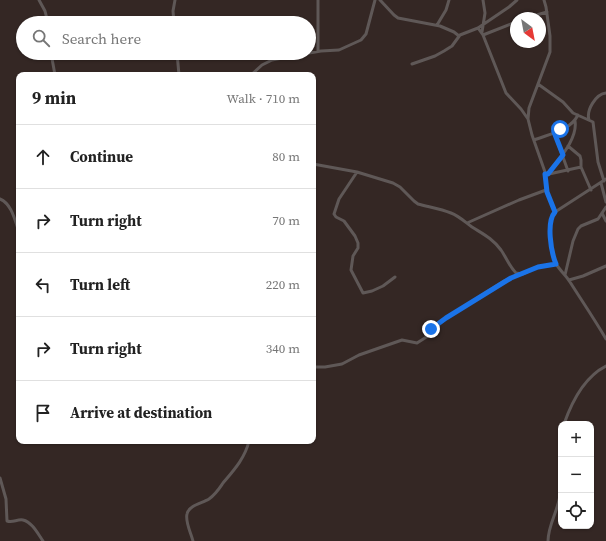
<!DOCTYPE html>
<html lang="en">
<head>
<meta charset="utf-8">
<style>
	body { margin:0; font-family:"Source Serif 4",serif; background:#f2f2f2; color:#222 }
	.controls { position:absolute; right:12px; bottom:12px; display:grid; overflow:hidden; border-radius:8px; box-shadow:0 1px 3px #0004 }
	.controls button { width:36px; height:36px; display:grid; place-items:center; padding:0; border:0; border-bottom:1px solid #e0e0e0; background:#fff; color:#222; font:20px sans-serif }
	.compass { position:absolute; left:510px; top:12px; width:36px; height:36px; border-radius:50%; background:#fff; box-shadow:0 1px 3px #0004; rotate:148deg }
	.stop { position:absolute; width:12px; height:12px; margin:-9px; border:3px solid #1a73e8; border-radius:50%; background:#fff }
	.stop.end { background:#1a73e8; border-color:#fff; box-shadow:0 1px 4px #0008 }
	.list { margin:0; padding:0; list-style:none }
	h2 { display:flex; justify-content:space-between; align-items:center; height:52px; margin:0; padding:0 16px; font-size:17px }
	h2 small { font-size:13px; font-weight:400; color:#767676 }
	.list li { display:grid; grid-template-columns:26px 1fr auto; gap:12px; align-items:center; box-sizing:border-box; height:64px; padding:0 16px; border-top:1px solid #e0e0e0 }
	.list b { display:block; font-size:15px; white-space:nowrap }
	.list em { font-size:13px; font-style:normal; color:#767676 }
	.icon { flex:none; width:22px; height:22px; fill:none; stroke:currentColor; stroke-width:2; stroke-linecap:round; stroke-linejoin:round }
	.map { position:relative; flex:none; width:606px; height:541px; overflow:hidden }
	.search { position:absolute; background:#fff; box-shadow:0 1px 3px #0004; left:16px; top:16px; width:300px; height:44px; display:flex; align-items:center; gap:10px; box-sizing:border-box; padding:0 14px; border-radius:22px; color:#767676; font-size:15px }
	.panel { position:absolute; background:#fff; box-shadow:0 1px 3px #0004; left:16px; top:72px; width:300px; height:372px; border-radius:8px }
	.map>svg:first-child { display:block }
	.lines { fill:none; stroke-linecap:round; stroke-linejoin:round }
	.minor { stroke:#5f5857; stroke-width:3 }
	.route { stroke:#1a73e8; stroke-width:5 }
</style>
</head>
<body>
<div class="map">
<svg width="606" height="541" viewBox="0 0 606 541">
	<rect width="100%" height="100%" fill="#342724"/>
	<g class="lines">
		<path class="minor" d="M39 0 45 11 48 23
			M380 0 394 15 398 18 440 26 454 32 459 36
			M544 0 546 7 550 36V52L529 108 528 119 532 135 545 172 547 193 555 212
			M526 18 547 12
			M174 23 173 11 175 0
			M437 25 446 10 449 0
			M478 28 483 35 506 93 521 109 528 119
			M482 32 485 13 483 0
			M483 35 516 22
			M318 51V0
			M51 53 55 75
			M177 53 179 75
			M309 53 321 51 339 50 361 40 366 34 375 0
			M412 64 435 56 444 51 452 46 460 35 478 28 509 7 517 0
			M251 75 262 65 272 60 308 53
			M538 84 563 102 573 113 593 122 598 162 604 181
			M589 120C586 110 596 94 606 93
			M554 132 568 171
			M534 140C549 134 570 131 578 115
			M568 146 580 156 581 160V167L591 190
			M313 164 357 172 393 183 400 187 414 201 418 204C429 207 441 209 451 213 459 216 465 222 472 227 483 234 492 238 501 250 506 257 509 266 516 273L523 274 538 267 556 264
			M357 172 339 199 334 214 336 217 344 221 355 236 358 243V248L353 256 351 270 363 293 372 291 383 286 395 277
			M548 174C558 160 578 139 575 121
			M549 174 581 167
			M606 179 555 212C547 221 550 251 555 262 559 270 566 275 570 282 582 301 595 320 606 339
			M601 183 606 202
			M0 199C12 204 15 221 19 232
			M602 213 606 221
			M467 223 519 200 546 190
			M565 275 573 241 578 229 581 226 598 219 606 207
			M569 280 583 276 606 266
			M313 367H325L342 364 359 355 402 340 417 343 428 336 433 327 446 318 504 281 520 274
			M564 424C572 401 584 377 606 366
			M0 478 6 499 7 521C13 523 17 519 23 520 32 522 38 534 43 541
			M193 541C191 533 185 522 187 514 189 505 203 503 209 499 216 494 219 489 223 483 234 470 245 458 249 441
			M548 541C548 525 558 511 560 495"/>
	</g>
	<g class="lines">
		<path class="route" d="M431 329 446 318 511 278 538 267 556 264C551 252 546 222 555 212L547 192 545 174H548L563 155 554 132 560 129"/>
	</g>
</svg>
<div class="controls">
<button>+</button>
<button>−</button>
<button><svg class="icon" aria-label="locate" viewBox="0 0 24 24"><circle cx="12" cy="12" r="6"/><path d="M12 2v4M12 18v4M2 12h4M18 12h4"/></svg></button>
</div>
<svg class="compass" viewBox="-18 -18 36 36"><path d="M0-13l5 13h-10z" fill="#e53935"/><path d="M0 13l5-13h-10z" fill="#767676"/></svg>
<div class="stop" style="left:560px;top:129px"></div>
<div class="stop end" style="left:431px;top:329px"></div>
<div class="search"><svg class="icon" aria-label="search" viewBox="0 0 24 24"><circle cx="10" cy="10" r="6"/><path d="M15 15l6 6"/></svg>Search here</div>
<section class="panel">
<h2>9 min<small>Walk · 710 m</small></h2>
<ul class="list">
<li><svg class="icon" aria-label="ahead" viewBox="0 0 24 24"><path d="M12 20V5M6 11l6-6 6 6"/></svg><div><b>Continue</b></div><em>80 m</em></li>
<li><svg class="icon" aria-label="right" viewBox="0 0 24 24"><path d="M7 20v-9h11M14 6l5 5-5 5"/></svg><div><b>Turn right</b></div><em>70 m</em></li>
<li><svg class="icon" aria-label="left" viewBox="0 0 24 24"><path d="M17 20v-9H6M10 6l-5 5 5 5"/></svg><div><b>Turn left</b></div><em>220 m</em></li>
<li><svg class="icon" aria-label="right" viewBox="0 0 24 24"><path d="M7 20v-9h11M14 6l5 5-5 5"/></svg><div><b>Turn right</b></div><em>340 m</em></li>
<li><svg class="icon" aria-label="arrive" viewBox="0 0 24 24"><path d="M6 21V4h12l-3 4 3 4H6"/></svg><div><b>Arrive at destination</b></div></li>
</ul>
</section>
</div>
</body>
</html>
